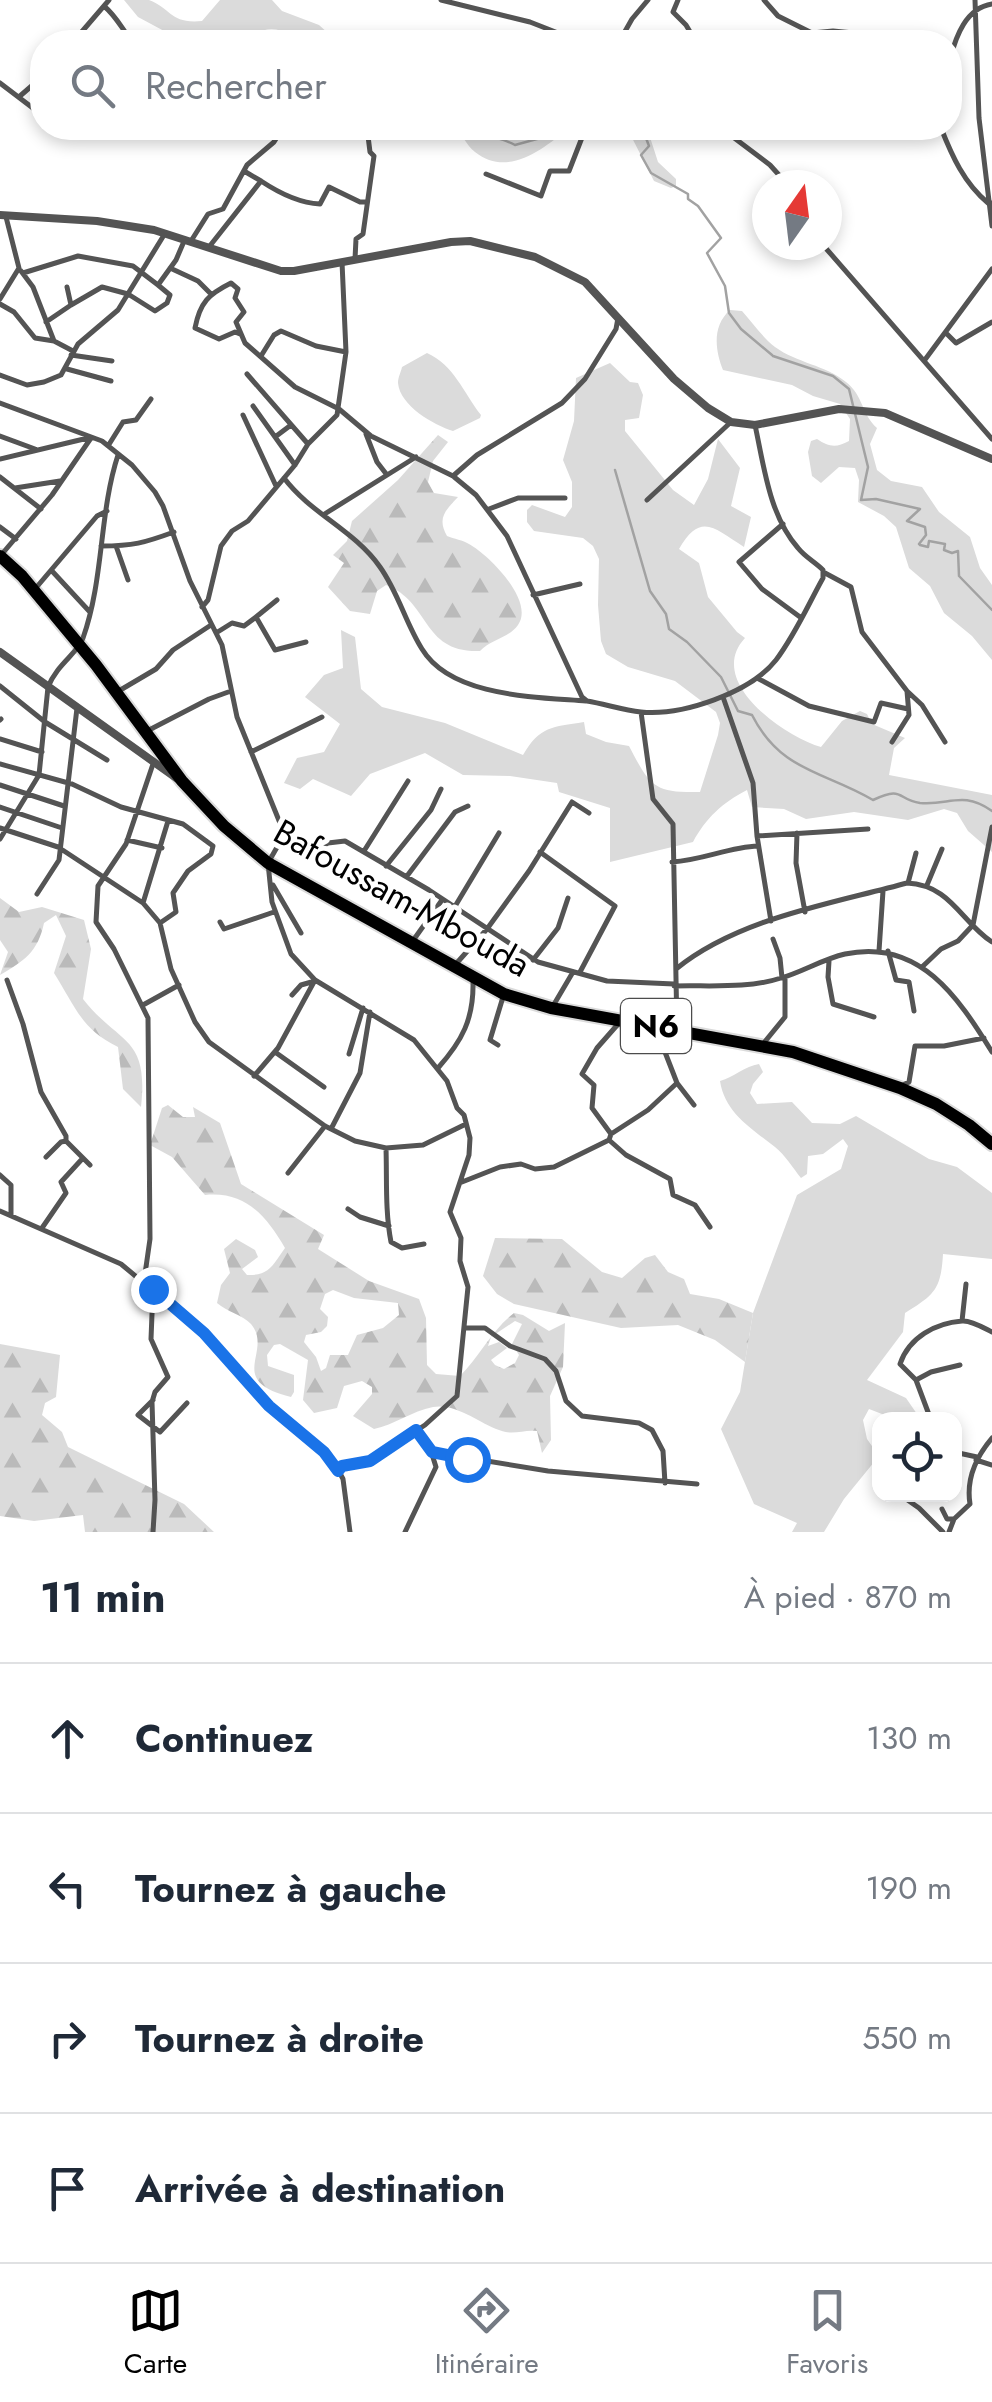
<!DOCTYPE html>
<html lang="fr">
<head>
<meta charset="utf-8">
<style>
	body { margin:0; font-family:Jost,sans-serif; background:#f2f2f3; color:#1f2937 }
	.controls { position:absolute; right:30px; bottom:30px; display:grid; overflow:hidden; border-radius:20px; box-shadow:0 5px 15px #0003 }
	.controls button { width:90px; height:90px; display:grid; place-items:center; padding:0; border:0; border-bottom:2px solid #e0e1e3; background:#fff; color:#1f2937; font:50px sans-serif }
	.compass { position:absolute; left:752px; top:170px; width:90px; height:90px; border-radius:50%; background:#fff; box-shadow:0 5px 15px #0003; rotate:14deg }
	.stop { position:absolute; width:30px; height:30px; margin:-22px; border:8px solid #1a73e8; border-radius:50%; background:#fff }
	.stop.end { background:#1a73e8; border-color:#fff; box-shadow:0 2px 10px #0008 }
	.list { margin:0; padding:0; list-style:none }
	h2 { display:flex; justify-content:space-between; align-items:center; height:130px; margin:0; padding:0 40px; font-size:42px }
	h2 small { font-size:32px; font-weight:400; color:#747a83 }
	.list li { display:grid; grid-template-columns:65px 1fr auto; gap:30px; align-items:center; box-sizing:border-box; height:150px; padding:0 40px; border-top:2px solid #e0e1e3 }
	.list b { display:block; font-size:38px; white-space:nowrap }
	.list em { font-size:32px; font-style:normal; color:#747a83 }
	.icon { flex:none; width:55px; height:55px; fill:none; stroke:currentColor; stroke-width:2; stroke-linecap:round; stroke-linejoin:round }
	.map { position:relative; flex:none; width:992px; height:1532px; overflow:hidden }
	.search { position:absolute; background:#fff; box-shadow:0 5px 15px #0003; left:30px; right:30px; top:30px; height:110px; display:flex; align-items:center; gap:25px; box-sizing:border-box; padding:0 35px; border-radius:40px; color:#747a83; font-size:38px }
	.sheet { height:730px; background:#fff }
	nav { display:flex; justify-content:space-around; align-items:center; box-sizing:border-box; height:140px; border-top:2px solid #e0e1e3; background:#fff; font-size:28px; color:#747a83 }
	nav a { display:grid; justify-items:center; gap:5px }
	nav .on { color:#000 }
	.map>svg:first-child { display:block }
	.green { fill:#dbdbdb }
	.forest { fill:url(#forest-firs); fill-rule:evenodd }
	.lines { fill:none; stroke-linecap:round; stroke-linejoin:round }
	.stream { stroke:#a2a2a2; stroke-width:2.5 }
	.trunk-casing { stroke:#dbdbdb; stroke-width:16 }
	.minor { stroke:#545454; stroke-width:5 }
	.tertiary { stroke:#545454; stroke-width:8 }
	.trunk { stroke:#000; stroke-width:12 }
	.route { stroke:#1a73e8; stroke-width:12 }
	.labels { text-anchor:middle; dominant-baseline:central; stroke-width:10; stroke-linejoin:round; paint-order:stroke }
	.shield { fill:#fff; stroke:#4c4c4c; stroke-width:2.5 }
	.shield-label { font-size:32px; font-weight:bold; fill:#000 }
	.street-label { font-size:35px; fill:#000; stroke:#fff }
</style>
</head>
<body>
<div class="map">
<svg width="992" height="1532" viewBox="0 0 992 1532">
	<defs>
		<pattern id="forest-firs" width="22" height="20" patternUnits="userSpaceOnUse" patternTransform="scale(2.5)"><rect width="22" height="20" fill="#dbdbdb"/><path d="M5 1l3.5 6h-7zM16 11l3.5 6h-7z" fill="#bababa"/></pattern>
	</defs>
	<rect width="100%" height="100%" fill="#fff"/>
	<path class="green" d="M124 0C131 0 143 0 149 0 172 9 170 24 202 21L220 0H272L282 11 319 25 338 42C330 42 320 44 313 42 283 34 272 18 244 42L241 34 190 42 179 39 138 17Z
		M454 128H569C543 149 508 178 475 152 466 145 463 134 454 128Z
		M627 128H647L658 162 676 179V186L671 188 654 181Z
		M730 310 742 311C753 323 762 337 775 347 797 363 825 365 846 382 863 395 862 415 877 428L870 444 877 470 891 481 922 487 939 512 970 537 980 568 992 585V660L972 636 944 613 930 586 909 568 896 527 884 516 858 502 859 480 855 468 839 467 821 483 812 476 808 452 811 441 817 439C829 447 836 448 849 441L850 419 840 404 813 396 792 385 723 370C715 350 712 326 730 310Z
		M427 353C454 365 463 392 481 415L480 418 453 431C434 425 400 406 398 383 398 377 401 372 402 367Z
		M610 363 630 382 638 383 643 395 639 418 625 420V431L673 490 694 505 708 479 718 439 740 468 731 506 751 517 744 547C715 529 701 511 679 549L699 563 708 597 737 632 745 638C705 681 784 736 821 747L842 721 860 711 867 714 872 724 905 738 894 748 889 775 992 795V852L968 831 957 813 944 809 908 820 854 812 806 819 784 809 752 807 747 790C722 803 706 818 693 842L610 862V808L559 792 557 783 510 776 463 775 425 753 370 774 351 796 313 779 300 789 284 783 297 758 324 752 340 724 305 697 324 675 343 668 341 630 355 637 361 689 382 707 445 723 523 755C540 726 552 727 584 722L586 734 606 742 629 746C650 786 653 793 700 792L718 735 720 723 716 712 675 681 628 667 606 654 601 641 598 605 599 559 593 546 583 538 534 531 527 522V510L532 505 565 517 572 507V482L563 460 574 421 576 378Z
		M759 1064 763 1072 753 1084 750 1093 757 1104 792 1102 812 1123 840 1124 856 1116 929 1159 957 1167 992 1193V1259L943 1254C941 1290 934 1295 905 1313L903 1332 867 1380 906 1398 917 1414 914 1419H895L869 1409 863 1420 867 1439 879 1456 844 1499 824 1532H792L797 1523 754 1504 721 1429 740 1392 753 1313 797 1195 841 1169 848 1146 843 1139 823 1154 808 1156 807 1174 801 1178C793 1168 785 1155 775 1147 751 1128 725 1113 720 1081 734 1077 745 1066 759 1064Z"/>
	<path class="forest" d="M438 435 448 442 433 461 428 482 434 493 458 497C445 511 437 518 447 536 454 539 463 540 469 544 489 555 535 601 518 625 509 638 491 639 480 651 421 653 431 602 386 585L377 591 370 614 350 611 328 587 344 563 333 555 347 541 352 521 398 480Z
		M0 898 19 912 42 907 84 920 91 949 83 999C119 1045 149 1035 141 1107L123 1089 118 1047C81 1029 75 1006 54 973L66 936 56 915 44 923C38 952 24 961 0 975L8 952 0 940Z
		M168 1105 183 1117H195L193 1107 220 1123 241 1184 324 1235 318 1249 369 1281 419 1299 426 1318 427 1365 436 1374 460 1376C480 1356 491 1331 514 1313L523 1315 549 1331 565 1323 563 1367 550 1396 551 1440 542 1453 537 1431C524 1429 513 1436 499 1430 479 1423 456 1403 433 1407 412 1411 394 1425 374 1429L353 1416 372 1394V1387L362 1381 344 1386 337 1408 314 1413 303 1400 308 1360 280 1344 274 1345 267 1355 268 1366 294 1375V1392L291 1397C224 1380 274 1352 251 1324 243 1315 227 1312 217 1303L221 1285 230 1273 224 1249 236 1239 255 1250 258 1257 242 1269 247 1275C269 1276 273 1265 285 1248 266 1216 246 1191 205 1195L172 1157 150 1145 162 1108ZM333 1290 354 1298 398 1303 399 1315 383 1328 357 1335 348 1355H330L326 1368 321 1371 316 1357 304 1342 306 1335 321 1332 327 1326 328 1317 320 1309 325 1294ZM515 1321 522 1324 512 1344 519 1355 515 1363 504 1369 495 1365 491 1360 507 1348 499 1342 488 1346 491 1337Z
		M495 1238 562 1239 602 1272 622 1278 645 1258 655 1255 668 1272 684 1279 690 1294 719 1299 753 1313 745 1362 715 1340 678 1325 621 1328 514 1304 497 1294 483 1276Z
		M0 1344 60 1355 56 1397 45 1403 42 1415 62 1432 68 1447 184 1504 214 1532H85L83 1515 34 1521 0 1516Z"/>
	<g class="lines">
		<path class="stream" d="M425 42H434
			M470 128C485 137 501 137 515 145L577 128
			M652 128 654 131 646 138 649 146 641 155 651 173 688 194V199L698 206 721 238 707 253 725 286 729 313 741 329 772 355
			M773 356 833 376 849 389 868 467 861 500 876 499 920 509 907 521 925 527 926 535 919 544
			M615 470 650 591 666 614 669 629 687 642 721 677 738 711 752 715C781 772 824 771 873 800 904 785 897 800 920 803 949 806 962 790 992 811
			M920 545 928 547 929 541 945 544 944 550 952 553 958 551 959 576 992 610"/>
		<g class="trunk-casing">
			<path id="trunk" d="M0 556 22 576 96 665 182 781 224 826 268 863 504 994 551 1008 793 1052 900 1088 936 1104 969 1125 992 1144"/>
		</g>
		<path class="minor" d="M441 0 530 22 581 42
			M678 0 673 12 686 25 696 42
			M764 0 778 16 812 33 833 31 885 36 898 42
			M975 0 979 118 992 226
			M104 6C118 18 122 30 133 42
			M73 42 109 0
			M619 42 632 19 648 0
			M802 42 812 33
			M950 59C956 36 966 8 992 4
			M0 83 42 115
			M20 96 42 77
			M721 128 770 165 788 185
			M941 128C952 156 964 183 988 203H992
			M244 171 261 181
			M486 174 541 196 550 171H569L583 135 589 128
			M191 241 208 214 223 209 247 165 274 142 283 128
			M823 245 992 439
			M209 247 261 181C279 193 299 203 320 204L329 187 360 202H367
			M355 259 356 239 363 234 374 156 370 152 367 128
			M170 268 198 281 211 294
			M21 271 33 287 54 341
			M23 273 78 256 133 266 158 285 176 260 185 239
			M0 299 19 268 6 217
			M0 304 14 312 35 338 54 341 73 351
			M71 305 102 287 128 294 155 311 167 303 170 295 158 285
			M46 322 71 305 67 287
			M946 333 956 343 992 322
			M240 334 235 332 219 339 195 328C200 302 209 294 231 283L238 289 235 298 244 312 236 322 245 343 295 387 339 409 371 436 453 476 476 495 507 536 582 697 587 701C605 704 623 710 641 712 682 716 750 693 776 660 795 635 808 605 823 578V570C815 562 805 557 798 548 769 515 764 466 755 425
			M71 355 112 361
			M261 356 274 335 281 331 316 346 346 352
			M924 361 992 269
			M67 369 111 381
			M247 374 308 444
			M0 375 27 385 44 382 61 375 78 344 118 310 164 235
			M0 403 102 441 132 465 155 492 163 506 190 581 222 645 237 717 280 823V842L268 863 272 902 291 954 315 980 414 1040 447 1081 457 1108 464 1115 470 1138 469 1155 450 1212 461 1238 460 1261 468 1287 457 1396 425 1425 370 1461 342 1466 338 1471
			M253 406 295 465
			M243 415 276 486
			M366 434 377 462 387 475
			M0 436 35 449
			M275 437 291 425
			M108 446 123 422 136 420 151 399
			M0 459 88 438
			M453 476 477 455 562 403 585 379 616 329 618 318
			M0 477 41 509
			M284 478C311 514 354 530 380 567 398 592 406 624 422 649 451 697 536 697 586 701
			M15 488 60 481
			M647 500 731 422
			M489 509 518 498H565
			M323 515 416 457
			M783 524 739 562 762 589 800 617
			M0 527 16 539
			M101 546C133 546 144 543 174 532
			M116 546 128 580
			M2 554 52 495 91 438
			M52 571 89 611
			M825 573 851 587 862 632 907 691 909 715 892 742
			M35 589 97 516 107 511
			M533 595 580 584
			M202 607 208 600 221 546 232 531 248 521 295 465 308 444 337 415 346 352 342 262
			M256 617 277 600
			M216 633 232 623 244 626 256 617 275 650 306 642
			M757 678 809 706 874 722 881 703 908 709
			M0 686 45 722 107 760
			M907 691 922 705 945 742
			M117 692 156 669 173 650 211 625
			M723 697 753 783 757 836 771 921
			M641 712 653 799 673 824 677 1030
			M0 720 1 719
			M149 730 209 699 231 691
			M0 739 42 752
			M251 752 322 717
			M0 764 72 784 121 807 183 824 213 846 211 854 188 871 173 893 176 912 160 923
			M0 785 64 806
			M0 807 62 828
			M0 828 58 847 143 903 160 923 171 969 195 1022 209 1042 325 1126 355 1141 386 1148 423 1145 466 1124
			M281 832 309 856 328 843 345 841 429 890 538 962 607 981 674 984
			M797 833 796 863 805 912
			M757 836 868 829
			M0 839 39 775 48 687C57 664 78 653 83 638 104 579 99 513 118 455
			M127 840 162 848
			M364 851 408 781
			M540 852 615 906 580 972
			M672 862C703 860 729 847 758 846
			M386 866 431 810 441 789
			M407 876 455 812 468 806
			M908 883 916 853
			M273 885 301 933
			M927 885 942 849
			M37 894 59 860 77 708
			M143 903 168 821
			M454 908 499 833
			M220 922 224 929 274 912
			M773 939 780 958 782 978
			M412 942 442 900
			M879 951 883 891
			M888 951 896 980 909 982 914 1011
			M533 960 558 928 568 898
			M829 961 828 977 833 1004 874 1017
			M455 965 487 929 529 871 572 802 589 813
			M922 967 941 949 958 941 973 925 992 827
			M676 969C739 918 831 904 907 883 951 885 961 922 992 942
			M7 980 23 1024 41 1092 66 1136V1141L61 1142 46 1157
			M674 986C708 985 748 989 781 978 802 972 823 959 845 954 919 938 958 997 992 1052
			M292 995 301 985 315 981
			M143 1005 179 985
			M553 1006 573 972
			M656 1029 677 1083 694 1105
			M763 1044 785 1017V979
			M498 1045 490 1040 503 997
			M275 1052 324 1087
			M349 1054 363 1008
			M438 1068C462 1041 474 1019 473 981
			M254 1076 278 1048 315 980
			M901 1086 909 1082 915 1046H944L984 1038
			M331 1129 360 1073 370 1012
			M611 1134 592 1108 594 1085 582 1074 597 1048 619 1023
			M609 1140 626 1155 670 1179 673 1195 695 1205 710 1227
			M386 1148C387 1180 385 1211 391 1242L402 1248 424 1244
			M83 1158 90 1165
			M288 1173 325 1126
			M0 1175 11 1185V1215
			M462 1182 500 1167 521 1164 535 1169 554 1167 609 1140 611 1134 648 1110 677 1083
			M348 1209 360 1217 389 1226
			M0 1211 121 1264 204 1333 269 1405 334 1462 343 1479 350 1532
			M42 1228 66 1193 61 1182 83 1158 66 1141
			M144 1281 150 1239 148 1018 114 949 96 922 98 886 126 844 153 764
			M962 1321 966 1284
			M464 1328H485L510 1346 545 1359 556 1371 566 1401 582 1416 639 1423 652 1430 663 1451 665 1483
			M916 1380 931 1372 960 1365
			M153 1400 138 1415 160 1432 187 1403
			M931 1420 916 1380 900 1364C909 1337 936 1323 962 1321 971 1320 984 1328 992 1332
			M432 1452 548 1471 697 1484
			M954 1452 977 1457
			M976 1460 992 1465
			M899 1494 919 1508 943 1532
			M942 1509 947 1519H954
			M153 1532 155 1500 152 1402 155 1392 168 1377 151 1339 153 1289
			M405 1532 436 1467 430 1448 417 1430
			M949 1532 954 1519 970 1504C966 1479 975 1458 992 1438"/>
		<path class="tertiary" d="M0 215 97 221 154 230 281 271H294L451 242 470 241 535 257 585 282 674 379 708 408 731 422 755 425 839 409 885 413 992 459
			M0 652 179 780"/>
		<use href="#trunk" class="trunk"/>
	</g>
	<g class="lines">
		<path class="route" d="M153 1289 204 1333 269 1406 324 1452 338 1471 342 1466 370 1461 416 1430 432 1452 467 1459"/>
	</g>
	<g class="labels">
		<rect class="shield" x="621" y="999" width="70" height="54" rx="8"/>
		<g class="shield-label">
			<text x="656" y="1026">N6</text>
		</g>
		<g class="street-label">
			<text transform="translate(402 898) rotate(29)">Bafoussam-Mbouda</text>
		</g>
	</g>
</svg>
<div class="controls">
<button><svg class="icon" aria-label="locate" viewBox="0 0 24 24"><circle cx="12" cy="12" r="6"/><path d="M12 2v4M12 18v4M2 12h4M18 12h4"/></svg></button>
</div>
<svg class="compass" viewBox="-18 -18 36 36"><path d="M0-13l5 13h-10z" fill="#e53935"/><path d="M0 13l5-13h-10z" fill="#747a83"/></svg>
<div class="stop" style="left:467px;top:1459px"></div>
<div class="stop end" style="left:153px;top:1289px"></div>
<div class="search"><svg class="icon" aria-label="search" viewBox="0 0 24 24"><circle cx="10" cy="10" r="6"/><path d="M15 15l6 6"/></svg>Rechercher</div>
</div>
<section class="sheet">
<h2>11 min<small>À pied · 870 m</small></h2>
<ul class="list">
<li><svg class="icon" aria-label="ahead" viewBox="0 0 24 24"><path d="M12 20V5M6 11l6-6 6 6"/></svg><div><b>Continuez</b></div><em>130 m</em></li>
<li><svg class="icon" aria-label="left" viewBox="0 0 24 24"><path d="M17 20v-9H6M10 6l-5 5 5 5"/></svg><div><b>Tournez à gauche</b></div><em>190 m</em></li>
<li><svg class="icon" aria-label="right" viewBox="0 0 24 24"><path d="M7 20v-9h11M14 6l5 5-5 5"/></svg><div><b>Tournez à droite</b></div><em>550 m</em></li>
<li><svg class="icon" aria-label="arrive" viewBox="0 0 24 24"><path d="M6 21V4h12l-3 4 3 4H6"/></svg><div><b>Arrivée à destination</b></div></li>
</ul>
</section>
<nav>
<a class="on"><svg class="icon" aria-label="map" viewBox="0 0 24 24"><path d="M3 6l6-2 6 2 6-2v14l-6 2-6-2-6 2zM9 4v14M15 6v14"/></svg>Carte</a>
<a><svg class="icon" aria-label="directions" viewBox="0 0 24 24"><path d="M12 3l9 9-9 9-9-9zM9 14v-3h6M13 9l2 2-2 2"/></svg>Itinéraire</a>
<a><svg class="icon" aria-label="saved" viewBox="0 0 24 24"><path d="M7 4h10v16l-5-4-5 4z"/></svg>Favoris</a>
</nav>
</body>
</html>
